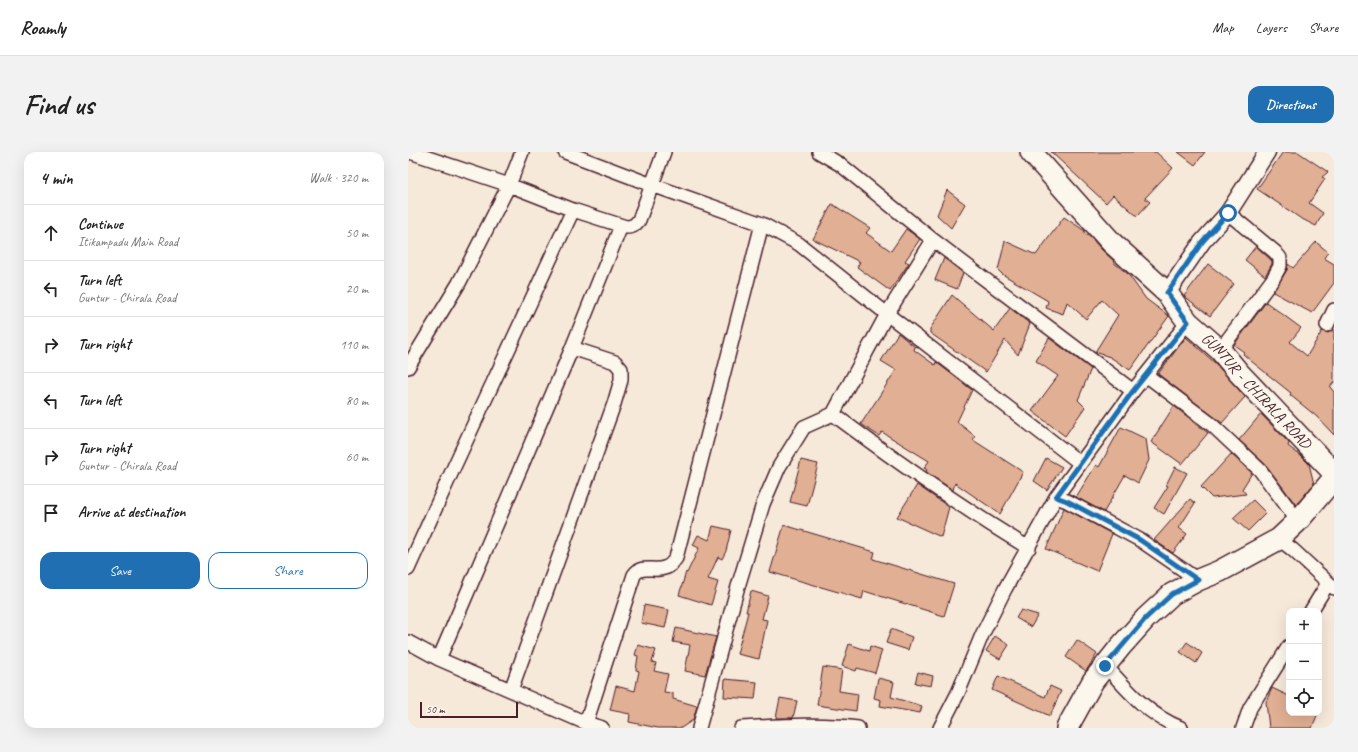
<!DOCTYPE html>
<html lang="en">
<head>
<meta charset="utf-8">
<style>
	body { margin:0; font-family:Caveat,sans-serif; background:#f2f2f2; color:#222 }
	.controls { position:absolute; right:12px; bottom:12px; display:grid; overflow:hidden; border-radius:8px; box-shadow:0 4px 16px #0002 }
	.controls button { width:36px; height:36px; display:grid; place-items:center; padding:0; border:0; border-bottom:1px solid #e0e0e0; background:#fff; color:#222; font:20px sans-serif }
	.scale { position:absolute; left:12px; bottom:10px; width:98px; box-sizing:border-box; padding-left:4px; border:2px solid #4a1f2b; border-top:0; font-size:11px; line-height:14px; white-space:nowrap; color:#4a1f2b; -webkit-text-stroke:3px #fbf7ec; paint-order:stroke }
	.stop { position:absolute; width:12px; height:12px; margin:-9px; border:3px solid #1f6fb2; border-radius:50%; background:#fff }
	.stop.end { background:#1f6fb2; border-color:#fff; box-shadow:0 1px 4px #0008 }
	.list { margin:0; padding:0; list-style:none }
	h2 { display:flex; justify-content:space-between; align-items:center; height:52px; margin:0; padding:0 16px; font-size:17px }
	h2 small { font-size:13px; font-weight:400; color:#767676 }
	.list li { display:grid; grid-template-columns:26px 1fr auto; gap:12px; align-items:center; box-sizing:border-box; height:56px; padding:0 16px; border-top:1px solid #e0e0e0 }
	.list b { display:block; font-size:15px; white-space:nowrap }
	.list p { margin:0; font-size:13px; white-space:nowrap; color:#767676 }
	.list em { font-size:13px; font-style:normal; color:#767676 }
	.actions { display:flex; gap:8px; padding:12px 16px }
	.actions a { flex:1; padding:9px 0; border:1px solid #1f6fb2; border-radius:12px; text-align:center; font-size:14px; color:#1f6fb2 }
	.actions .main { background:#1f6fb2; color:#fff }
	.icon { flex:none; width:22px; height:22px; fill:none; stroke:currentColor; stroke-width:2; stroke-linecap:round; stroke-linejoin:round }
	.map { position:relative; flex:none; width:926px; height:576px; overflow:hidden; border-radius:12px }
	header { display:flex; align-items:center; gap:24px; box-sizing:border-box; height:56px; padding:0 20px; background:#fff; border-bottom:1px solid #e0e0e0 }
	header strong { font-size:19px }
	nav { display:flex; gap:22px; margin-inline-start:auto; font-size:14px }
	.intro { display:flex; align-items:center; justify-content:space-between; box-sizing:border-box; height:96px; padding:0 24px }
	h1 { margin:0; font-size:28px }
	.button { padding:10px 18px; border-radius:12px; background:#1f6fb2; color:#fff; font-size:14px; font-weight:700 }
	main { display:flex; gap:24px; padding:0 24px }
	aside { flex:1; background:#fff; border-radius:12px; box-shadow:0 4px 16px #0002 }
	.map>svg:first-child { display:block }
	.building { fill:#e1af93; stroke:#4a1f2b }
	.lines { fill:none; stroke-linecap:round; stroke-linejoin:round }
	.minor-casing { stroke:#4a1f2b; stroke-width:16 }
	.tertiary-casing { stroke:#4a1f2b; stroke-width:19 }
	.primary-casing { stroke:#4a1f2b; stroke-width:24 }
	.minor { stroke:#fbf7ec; stroke-width:13 }
	.tertiary { stroke:#fbf7ec; stroke-width:16 }
	.primary { stroke:#fbf7ec; stroke-width:21 }
	.route { stroke:#1f6fb2; stroke-width:5 }
	.labels { text-anchor:middle; dominant-baseline:central; stroke-width:3; stroke-linejoin:round; paint-order:stroke }
	.street-label { font-size:16px; fill:#4a1f2b; stroke:#fbf7ec }
</style>
</head>
<body>
<header>
<strong>Roamly</strong>
<nav><a>Map</a><a>Layers</a><a>Share</a></nav>
</header>
<div class="intro"><h1>Find us</h1><a class="button">Directions</a></div>
<main>
<aside>
<h2>4 min<small>Walk · 320 m</small></h2>
<ul class="list">
<li><svg class="icon" aria-label="ahead" viewBox="0 0 24 24"><path d="M12 20V5M6 11l6-6 6 6"/></svg><div><b>Continue</b><p>Itikampadu Main Road</p></div><em>50 m</em></li>
<li><svg class="icon" aria-label="left" viewBox="0 0 24 24"><path d="M17 20v-9H6M10 6l-5 5 5 5"/></svg><div><b>Turn left</b><p>Guntur - Chirala Road</p></div><em>20 m</em></li>
<li><svg class="icon" aria-label="right" viewBox="0 0 24 24"><path d="M7 20v-9h11M14 6l5 5-5 5"/></svg><div><b>Turn right</b></div><em>110 m</em></li>
<li><svg class="icon" aria-label="left" viewBox="0 0 24 24"><path d="M17 20v-9H6M10 6l-5 5 5 5"/></svg><div><b>Turn left</b></div><em>80 m</em></li>
<li><svg class="icon" aria-label="right" viewBox="0 0 24 24"><path d="M7 20v-9h11M14 6l5 5-5 5"/></svg><div><b>Turn right</b><p>Guntur - Chirala Road</p></div><em>60 m</em></li>
<li><svg class="icon" aria-label="arrive" viewBox="0 0 24 24"><path d="M6 21V4h12l-3 4 3 4H6"/></svg><div><b>Arrive at destination</b></div></li>
</ul>
<div class="actions"><a class="main">Save</a><a>Share</a></div>
</aside>
<div class="map">
<svg width="926" height="576" viewBox="0 0 926 576">
	<rect width="100%" height="100%" fill="#f6e9da"/>
	<filter id="ink" filterUnits="userSpaceOnUse"><feTurbulence type="fractalNoise" baseFrequency=".025" numOctaves="2"/><feDisplacementMap in="SourceGraphic" scale="8" xChannelSelector="R" yChannelSelector="G"/><feConvolveMatrix kernelMatrix="1 2 1 2 8 2 1 2 1" color-interpolation-filters="sRGB"/></filter>
	<g filter="url(#ink)">
		<path class="building" d="M643 0H748L765 16 737 46 742 50 729 64 705 43 698 51Z
			M770 0H797L787 13Z
			M875 0H890L920 20 914 25 917 27 901 51 915 61 908 74 892 66 849 37Z
			M539 38 557 52 543 76 529 63Z
			M424 52 462 76 458 81 483 99 498 77 512 87 497 109 501 111 482 139 449 115 452 110 405 87Z
			M656 65 677 79 676 81 682 85 694 98 706 109 705 110 720 122 738 147 761 164 722 218 702 205 687 200 710 163 694 148 678 167 659 150 655 162 638 156 640 149 594 122 590 118 597 89 628 103Z
			M908 90 920 100 916 106 926 112V131L904 161 865 140 879 118 880 112 885 116Z
			M848 94 864 109V112L857 124 837 108Z
			M536 106 555 121 549 137 527 128Z
			M800 112 826 132 802 164 776 144Z
			M544 143 586 179 602 156 622 172 610 203 597 188 578 220 522 181V177Z
			M858 150 893 176 882 190 899 204 914 179 920 181 926 177V230L922 235 926 240V283L908 264 882 243 883 241 843 209 835 202 836 200 826 193Z
			M490 181 507 195 506 198 527 213 528 210 564 238 549 270 567 284 565 288 615 320 592 362 547 331 545 338 518 320 519 318 516 316 521 309 474 280 471 284 453 272 488 218 473 209Z
			M778 185 808 212 837 245 814 271 750 222Z
			M641 186 683 217 670 248 677 255 657 284 624 259 650 224 628 209Z
			M766 254 800 281 774 312 743 290Z
			M853 262 881 291 880 294 893 304 901 312 906 332 888 353 858 313 831 288Z
			M713 275 738 287 741 308 730 331 717 323 696 360 668 345 688 313 691 315Z
			M823 302 844 321 834 337 838 342 804 346 793 335Z
			M638 306 654 315 639 338 626 329Z
			M393 308 410 312 399 354 382 350Z
			M767 315 779 321 756 362 746 356 760 334 758 333Z
			M509 333 541 355 533 385 489 365Z
			M782 347 787 351 771 376 779 382 765 401 746 388Z
			M845 348 858 361 840 379 825 366Z
			M656 356 704 382 689 419 638 397Z
			M376 373 467 400 465 407 546 432 536 464 456 439 454 447 362 420Z
			M305 374 323 378 318 399 314 407 310 405 300 427 310 430 303 453 271 443 278 420 279 421 291 396 285 393 290 383 301 388Z
			M343 439 360 444 354 467 359 468 351 507 329 502 340 460H338Z
			M236 453 261 458 257 476 233 471Z
			M613 458 630 463 623 475 608 466Z
			M268 476 308 485 297 523 277 519 282 493 265 490Z
			M483 477 504 485 500 498 478 491Z
			M587 484 601 493 592 507 578 499Z
			M669 488 689 502 678 519 658 505Z
			M779 490 794 501 788 511 772 500Z
			M441 492 461 499 462 494 474 498 467 521 449 516 448 519 434 514Z
			M230 493 248 498 244 510 248 511 246 519 260 522 256 540 265 541V547L289 554 285 568 273 576H250L221 570 222 562 202 558 208 534 227 539 231 519 228 518 230 504 227 503Z
			M415 515 434 518 431 539 450 542 448 559 409 553Z
			M510 520 525 524 523 534 507 531Z
			M590 524 637 545 642 534 653 539 642 564 584 538Z
			M470 526 486 530 483 545 514 554 512 561 472 554 473 548 466 546Z
			M317 527 349 530 347 547 316 545Z
			M864 536 881 544V561H910L904 576H861L858 550Z
			M372 546 389 549 385 566H368Z"/>
		<g class="lines">
			<g class="minor-casing">
				<path id="minor" d="M2 0 101 33 165 58 218 75C225 75 227 73 231 68L256 0
					M157 0 244 33 354 72 391 92 479 162 672 311
					M411 0 433 13 525 88 725 239
					M919 173 926 158
					M812 198 865 127 872 114V106L867 100 820 61
					M0 215 51 131 101 33 114 0
					M738 223 803 272 852 318 890 369
					M425 262C488 309 552 355 621 396
					M648 345 659 349 732 388 790 428
					M871 387 885 398 926 436
					M0 417 46 315 165 58
					M903 459 920 431
					M0 490 31 507 178 571 194 576
					M31 507 164 196 213 74
					M697 513C720 539 740 563 773 576
					M103 538 206 252 213 228V217L207 210 164 196
					M178 571 226 423C233 412 246 420 256 416 262 415 265 410 268 406L354 72
					M291 576 329 438 355 352 371 315 396 275 425 262 479 162 525 88
					M333 576C372 574 411 571 450 576
					M532 576 550 541 574 483 597 437 648 345 725 239 780 170
					M835 576 842 556 881 494"/>
			</g>
			<g class="tertiary-casing">
				<path id="tertiary" d="M759 141 794 90 820 61 859 0"/>
			</g>
			<g class="primary-casing">
				<g id="primary">
					<path id="s1" d="M623 0 704 91 759 141 780 170 812 198 831 221 926 321"/>
					<path d="M659 576 685 529 713 494 738 466 764 442 790 428 812 419 871 387 890 369 926 326"/>
				</g>
			</g>
			<use href="#minor" class="minor"/>
			<use href="#tertiary" class="tertiary"/>
			<use href="#primary" class="primary"/>
		</g>
	</g>
	<g class="lines" filter="url(#ink)">
		<path class="route" d="M697 514 738 466 764 442 790 428 732 388 659 349 648 345 725 239 780 170 759 141 794 90 820 61"/>
	</g>
	<g class="labels">
		<g class="street-label">
			<text stroke="none"><textPath href="#s1" startOffset="329">GUNTUR - CHIRALA ROAD</textPath></text>
		</g>
	</g>
</svg>
<div class="controls">
<button>+</button>
<button>−</button>
<button><svg class="icon" aria-label="locate" viewBox="0 0 24 24"><circle cx="12" cy="12" r="6"/><path d="M12 2v4M12 18v4M2 12h4M18 12h4"/></svg></button>
</div>
<div class="scale">50 m</div>
<div class="stop" style="left:820px;top:61px"></div>
<div class="stop end" style="left:697px;top:514px"></div>
</div>
</main>
</body>
</html>
